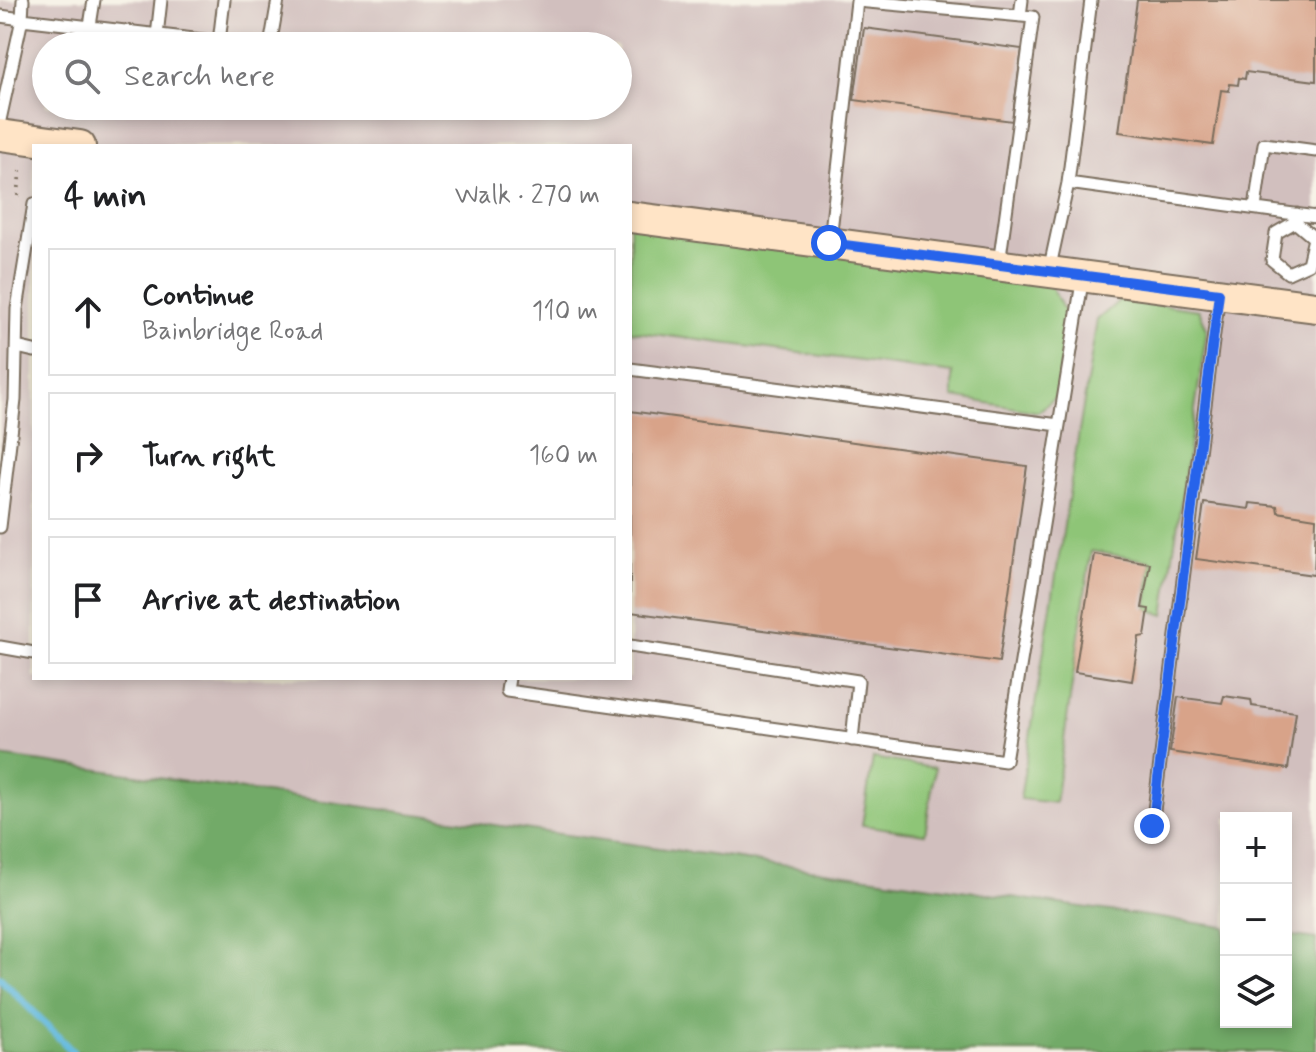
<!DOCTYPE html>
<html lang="en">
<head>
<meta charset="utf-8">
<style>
	body { margin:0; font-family:Mynerve,sans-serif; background:#f6f6f6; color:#202124 }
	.controls { position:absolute; right:24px; bottom:24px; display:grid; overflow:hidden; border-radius:0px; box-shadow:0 4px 12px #0003 }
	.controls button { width:72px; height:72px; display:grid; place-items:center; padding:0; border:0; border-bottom:2px solid #e0e0e0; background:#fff; color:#202124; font:40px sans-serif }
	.stop { position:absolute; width:24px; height:24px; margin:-18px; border:6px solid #2563eb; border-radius:50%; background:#fff }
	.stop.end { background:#2563eb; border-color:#fff; box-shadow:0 2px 8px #0008 }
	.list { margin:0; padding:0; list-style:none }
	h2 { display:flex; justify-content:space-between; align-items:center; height:104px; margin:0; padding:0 32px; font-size:34px }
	h2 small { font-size:26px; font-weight:400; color:#757577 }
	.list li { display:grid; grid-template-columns:52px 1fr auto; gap:24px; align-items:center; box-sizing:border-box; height:128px; margin:0 16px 16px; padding:0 16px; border:2px solid #e0e0e0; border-radius:0px }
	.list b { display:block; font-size:30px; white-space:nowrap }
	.list p { margin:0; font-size:26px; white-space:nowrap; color:#757577 }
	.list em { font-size:26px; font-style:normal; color:#757577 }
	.icon { flex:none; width:44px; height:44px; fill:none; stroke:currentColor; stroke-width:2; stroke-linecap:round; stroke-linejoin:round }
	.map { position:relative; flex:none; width:1316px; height:1052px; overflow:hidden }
	.search { position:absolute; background:#fff; box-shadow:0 4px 12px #0003; left:32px; top:32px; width:600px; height:88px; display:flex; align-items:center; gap:20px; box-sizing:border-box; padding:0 28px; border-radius:44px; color:#757577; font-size:30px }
	.panel { position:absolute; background:#fff; box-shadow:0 4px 12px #0003; left:32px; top:144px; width:600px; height:536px; border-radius:0px }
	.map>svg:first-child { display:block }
	.industrial { fill:#d1bfbe; fill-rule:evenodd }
	.green { fill:#8ec577; stroke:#64784a; stroke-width:2 }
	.forest { fill:#72aa68; stroke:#566a43; stroke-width:2 }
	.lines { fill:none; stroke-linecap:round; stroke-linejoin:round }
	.stream { stroke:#62b9df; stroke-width:7 }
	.building { fill:#d8a389 }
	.lane-casing { stroke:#7a6d5d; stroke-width:15 }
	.secondary-casing { stroke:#7a6d5d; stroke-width:34 }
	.path { stroke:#7a6d5d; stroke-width:4; stroke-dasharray:2 6; stroke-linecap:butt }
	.lane { stroke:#fff; stroke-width:11 }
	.secondary { stroke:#ffe4c6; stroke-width:30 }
	.route { stroke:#2563eb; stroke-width:10 }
</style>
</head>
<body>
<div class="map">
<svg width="1316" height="1052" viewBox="0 0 1316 1052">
	<rect width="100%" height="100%" fill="#f7f3e8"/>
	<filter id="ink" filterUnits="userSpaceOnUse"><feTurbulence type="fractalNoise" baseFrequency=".0125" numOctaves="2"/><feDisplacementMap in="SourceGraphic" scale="16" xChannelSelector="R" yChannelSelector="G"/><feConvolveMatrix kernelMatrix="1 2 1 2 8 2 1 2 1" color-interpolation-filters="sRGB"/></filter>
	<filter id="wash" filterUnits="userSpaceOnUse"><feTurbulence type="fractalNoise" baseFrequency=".006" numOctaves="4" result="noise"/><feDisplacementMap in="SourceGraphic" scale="32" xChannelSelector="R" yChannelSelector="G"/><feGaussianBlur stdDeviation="1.8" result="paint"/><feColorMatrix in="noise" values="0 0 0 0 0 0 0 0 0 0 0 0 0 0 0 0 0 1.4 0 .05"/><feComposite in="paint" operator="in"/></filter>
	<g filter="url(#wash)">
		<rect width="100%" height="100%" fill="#efe9d1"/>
		<path class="industrial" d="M0 0H1316V947L1286 944V818H1226V937L0 757ZM46 46H618V106H46ZM34 146H630V678H34Z"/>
		<path class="green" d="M630 217 1043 271 1069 320 1056 397 1038 412 953 397V373L630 331Z
			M1121 299 1199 310 1207 329 1164 615 1147 609 1151 561 1091 551 1055 803 1020 799 1097 320Z
			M873 758 935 768 925 834 862 825Z"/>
		<path class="forest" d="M0 756 1226 927V1022H1286V935L1316 939V1052H0Z"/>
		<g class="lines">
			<path class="stream" d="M0 978 73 1052"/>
		</g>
		<g id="blocks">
			<path class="building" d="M1137 0H1316V81L1246 72 1245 79 1239 78 1238 85 1230 84 1229 91 1221 90 1213 145 1119 132Z
				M864 28 1022 49 1012 121 854 100Z
				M630 411 1027 466 999 662 630 612Z
				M1204 503 1249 509 1250 503 1277 506 1278 512 1316 518 1314 575 1196 559Z
				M1094 554 1150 563 1142 608 1149 609 1145 636 1139 637 1132 681 1075 672Z
				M1224 696 1251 700 1252 706 1296 712 1288 769 1170 752 1178 697 1222 703Z"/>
		</g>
	</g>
	<g filter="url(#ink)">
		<use href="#blocks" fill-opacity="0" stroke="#7a6d5d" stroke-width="2"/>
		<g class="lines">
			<g class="lane-casing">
				<path id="lane" d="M23 0 22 19 254 46
					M0 16 22 19 0 120
					M1020 16 1022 0
					M90 26 94 0
					M157 36 161 0
					M219 42 224 0
					M270 46 278 0
					M1068 183 1316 217
					M1255 208 1264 144 1316 151
					M830 240 857 1 1033 17 999 264
					M1049 271 1068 183 1091 0
					M1288 273 1272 260 1276 233 1295 222 1297 214
					M1288 273 1308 264 1314 238 1295 222
					M17 347 34 351
					M630 369 1059 425
					M0 527 15 400 17 309 34 204
					M630 646 858 681 852 740
					M0 647 34 653
					M509 678 507 691 1005 761 1083 276
					M1152 826 1219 294"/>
			</g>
			<g class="secondary-casing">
				<path id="secondary" d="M0 135 80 146
					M630 217 1316 307"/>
			</g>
			<path class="path" d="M18 196 20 171"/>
			<use href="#lane" class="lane"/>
			<use href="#secondary" class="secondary"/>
		</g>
	</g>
	<g class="lines" filter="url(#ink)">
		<path class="route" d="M829 243 1219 293 1152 826"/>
	</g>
</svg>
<div class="controls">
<button>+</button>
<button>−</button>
<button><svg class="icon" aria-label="layers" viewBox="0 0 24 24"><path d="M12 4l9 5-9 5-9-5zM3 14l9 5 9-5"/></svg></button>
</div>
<div class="stop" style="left:829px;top:243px"></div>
<div class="stop end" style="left:1152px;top:826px"></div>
<div class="search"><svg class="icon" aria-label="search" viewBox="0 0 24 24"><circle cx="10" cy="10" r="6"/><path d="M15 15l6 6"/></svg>Search here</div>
<section class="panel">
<h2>4 min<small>Walk · 270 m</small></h2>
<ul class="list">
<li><svg class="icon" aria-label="ahead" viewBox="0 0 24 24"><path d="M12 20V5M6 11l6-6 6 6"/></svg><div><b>Continue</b><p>Bainbridge Road</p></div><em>110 m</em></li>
<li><svg class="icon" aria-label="right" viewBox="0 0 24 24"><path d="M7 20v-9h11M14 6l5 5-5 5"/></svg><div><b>Turn right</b></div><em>160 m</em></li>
<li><svg class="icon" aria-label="arrive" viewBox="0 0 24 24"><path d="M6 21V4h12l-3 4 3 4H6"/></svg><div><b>Arrive at destination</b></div></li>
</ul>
</section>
</div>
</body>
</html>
